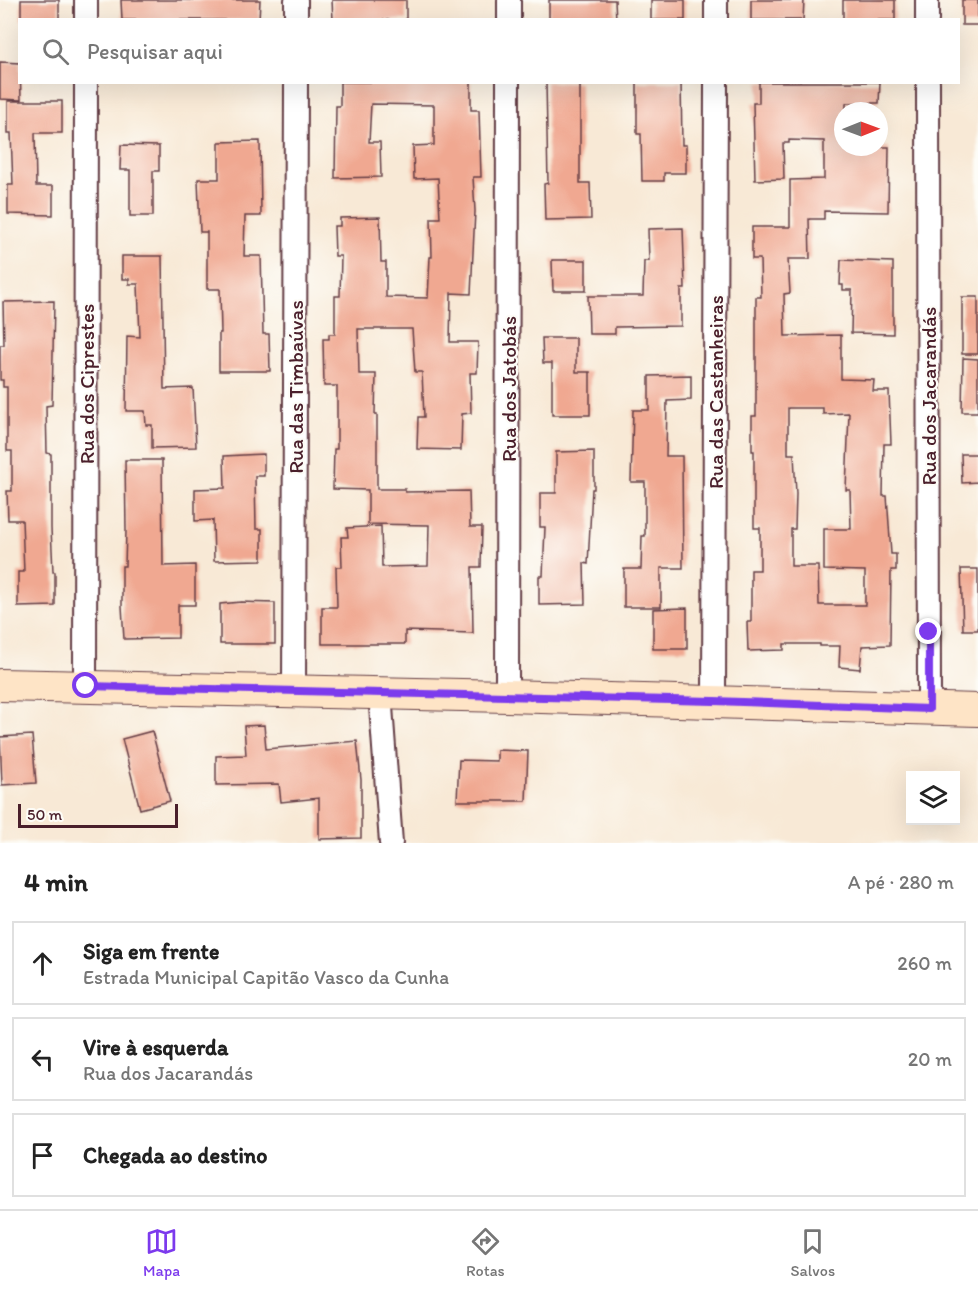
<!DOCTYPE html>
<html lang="pt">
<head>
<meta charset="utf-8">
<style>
	body { margin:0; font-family:Itim,sans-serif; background:#f2f2f2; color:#222 }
	.controls { position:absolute; right:18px; bottom:18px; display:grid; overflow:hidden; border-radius:0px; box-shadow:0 6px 24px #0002 }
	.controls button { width:54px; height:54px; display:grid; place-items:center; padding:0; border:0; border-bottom:2px solid #e0e0e0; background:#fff; color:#222; font:30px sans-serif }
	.compass { position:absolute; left:834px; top:102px; width:54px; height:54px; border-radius:50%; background:#fff; box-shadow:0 6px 24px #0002; rotate:89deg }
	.scale { position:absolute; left:18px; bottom:15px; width:160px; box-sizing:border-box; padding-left:6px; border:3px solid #4a1f2b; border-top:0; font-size:16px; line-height:21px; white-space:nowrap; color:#4a1f2b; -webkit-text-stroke:4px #fdfcf7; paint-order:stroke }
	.stop { position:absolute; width:18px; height:18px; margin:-14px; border:4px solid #7c3aed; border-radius:50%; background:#fff }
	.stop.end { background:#7c3aed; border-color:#fff; box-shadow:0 2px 6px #0008 }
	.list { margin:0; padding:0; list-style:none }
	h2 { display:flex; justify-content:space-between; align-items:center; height:78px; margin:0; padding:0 24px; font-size:26px }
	h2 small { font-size:20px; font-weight:400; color:#767676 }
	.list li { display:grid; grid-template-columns:39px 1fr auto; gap:18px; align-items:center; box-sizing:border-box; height:84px; margin:0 12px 12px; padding:0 12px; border:2px solid #e0e0e0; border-radius:0px }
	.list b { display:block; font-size:22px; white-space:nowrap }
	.list p { margin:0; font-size:20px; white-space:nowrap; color:#767676 }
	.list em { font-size:20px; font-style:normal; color:#767676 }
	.icon { flex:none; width:33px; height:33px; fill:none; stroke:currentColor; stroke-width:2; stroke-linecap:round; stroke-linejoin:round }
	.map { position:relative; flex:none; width:978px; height:843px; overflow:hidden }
	.search { position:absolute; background:#fff; box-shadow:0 6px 24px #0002; left:18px; right:18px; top:18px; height:66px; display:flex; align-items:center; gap:15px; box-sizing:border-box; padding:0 21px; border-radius:0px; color:#767676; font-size:22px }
	.sheet { height:366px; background:#fff }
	nav { display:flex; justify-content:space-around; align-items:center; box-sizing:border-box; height:84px; border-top:2px solid #e0e0e0; background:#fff; font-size:16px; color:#767676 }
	nav a { display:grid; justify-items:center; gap:3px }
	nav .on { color:#7c3aed }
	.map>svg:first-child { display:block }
	.building { fill:#f0a891; fill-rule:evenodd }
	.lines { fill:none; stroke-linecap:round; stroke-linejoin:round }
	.street-casing { stroke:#643d45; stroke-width:26 }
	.secondary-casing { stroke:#643d45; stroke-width:34 }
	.street { stroke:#fff; stroke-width:22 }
	.secondary { stroke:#fee4c6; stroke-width:32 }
	.route { stroke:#7c3aed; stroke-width:8 }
	.labels { text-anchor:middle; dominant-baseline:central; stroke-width:4.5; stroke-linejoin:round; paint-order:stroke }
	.street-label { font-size:21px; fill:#4a1f2b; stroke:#fdfcf7 }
</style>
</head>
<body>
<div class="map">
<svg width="978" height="843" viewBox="0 0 978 843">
	<rect width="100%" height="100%" fill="#fdfcf7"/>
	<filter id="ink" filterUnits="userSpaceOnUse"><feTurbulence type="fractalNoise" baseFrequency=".0167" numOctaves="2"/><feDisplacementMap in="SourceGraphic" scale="12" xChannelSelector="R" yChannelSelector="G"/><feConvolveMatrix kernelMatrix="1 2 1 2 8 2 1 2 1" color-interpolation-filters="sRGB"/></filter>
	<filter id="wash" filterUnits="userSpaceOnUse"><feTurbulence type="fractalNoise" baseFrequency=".008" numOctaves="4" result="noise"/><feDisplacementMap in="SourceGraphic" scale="24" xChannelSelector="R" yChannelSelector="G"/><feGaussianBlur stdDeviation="1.35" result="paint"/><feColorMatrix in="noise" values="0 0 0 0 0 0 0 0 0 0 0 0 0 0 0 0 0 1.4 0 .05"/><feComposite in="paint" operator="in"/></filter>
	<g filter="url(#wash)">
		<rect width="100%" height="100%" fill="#f8e9d6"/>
		<g id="blocks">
			<path class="building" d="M21 0H59V20H21Z
				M121 0H260L259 20H122Z
				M332 0H406V20H333Z
				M549 0H615L616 20 549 19Z
				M651 0H685V20H651Z
				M751 0H804L803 20H751Z
				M843 0H895V20H843Z
				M962 0H978V25H962Z
				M0 62 20 63 21 100 0 99Z
				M340 82H471V110H479L481 177H473L475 211 471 294 451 293 450 342H478L477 373H470L471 413 462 414 461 450 417 449 418 417H424L422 372H415L412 329H358L359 374H376L375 414H377V489H405V492L469 491 470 527H482L481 567H472L473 633 405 631V644H322V607H337L336 567H342L341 537H348L347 528 381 526 382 567 428 566 429 525 368 524V490L333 489 334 449H337V386H324L323 339H329V334H335V296H340L341 256H335L334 226H340V218L380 217 381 262H386V297L428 298 430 257H432L431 218H440L438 178 414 179 413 146 434 145V105L371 104 369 142H380L381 177 335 178 336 106H340Z
				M546 82H580V183H590L591 219 545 220 544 184 548 183Z
				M637 82H681L682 145H686V173H664V181H642L641 134H637Z
				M759 82H880L879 103H846V111H843V147H889L888 212 824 211V219H809L810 259H788L790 293 784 294 785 336 841 335V379L874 380 873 391H889L891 444H884L883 496H887L891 554H896V570H891L890 645 862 646 860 669 839 667 840 646H820V644H784V650L748 651 747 622H751V570H760V528H754V451H752V416H756V297H761L760 259H752V227H790V180L824 179V141L789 140V143H783L784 179 755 180 753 103H759ZM788 408H823V414L849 413 846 490H850L851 529H824V570L865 571V605H819L818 566H791V529H795L796 494 794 454H788Z
				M8 101H62V133H35L36 186H53V215L8 214V185H13L11 133H8Z
				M260 141 261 216H245L244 256H261L263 334H269L270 371H219V333H221L220 289H207V232H200L198 179H219V142Z
				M121 145 159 146V171H153V216H130V170H120Z
				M683 228 685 289H681V326L615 327V334H589L588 296H643L644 261H649L648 229Z
				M122 256H162L164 389 193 388 196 447 152 448V425H146L145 411H126L127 336 140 337 138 284H129V279H122Z
				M552 260H586V291H553Z
				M841 260 893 262V334L851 333 852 290H843V285H840Z
				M962 297H978V354H962Z
				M54 301 52 405 46 406 47 453 51 454V528L53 572H55V606L18 607V572H24L22 520H8L7 491H12V451H7V387H3V380H0V345H4L3 302Z
				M542 338H576V372H590V415H552V363H543Z
				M963 358 978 359V412H962Z
				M691 375V400L667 401 666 456H682L683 568H661V607H624V569H641L642 536H645V482H631L633 410H649V376Z
				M594 451V489H592L588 564 584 563 585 604 539 605V576H543L545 527H540V493H556V452Z
				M264 454V476H255L256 529H262V560L214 561 213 520 195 521V489L225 488 224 456Z
				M961 454H978V482L962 483Z
				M125 460H162L163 566 195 565V605H178V638L124 639 122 606V566H125L126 531Z
				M961 569H978V630H963Z
				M241 602 275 603V644H220V604Z
				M687 608V649H653V609Z
				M264 725 266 749 357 741 361 780V838L319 839V798L281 802 279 784 216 785V756L246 755 244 726Z
				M152 731 170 801 140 809 122 739Z
				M32 735 36 783 2 785 0 737Z
				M497 750 528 751 526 801H457L459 760 497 761Z"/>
		</g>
	</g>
	<g filter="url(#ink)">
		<use href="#blocks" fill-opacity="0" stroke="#643d45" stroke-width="1.5"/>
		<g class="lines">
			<g class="street-casing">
				<path id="street" d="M927 0V20
					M86 20V0
					M296 20V0
					M509 20V0
					M716 20V0
					M928 82 929 709
					M85 686 86 82
					M294 691 296 82
					M380 693 391 843
					M507 696 508 82
					M714 701 716 82"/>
			</g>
			<g class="secondary-casing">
				<path id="secondary" d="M0 685 507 696 978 710"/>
			</g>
			<use href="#street" class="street"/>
			<use href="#secondary" class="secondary"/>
		</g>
	</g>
	<g class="lines" filter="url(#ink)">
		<path class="route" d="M86 686 714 701 929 709V632"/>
	</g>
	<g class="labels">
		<g class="street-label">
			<text transform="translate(86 384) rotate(-90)">Rua dos Ciprestes</text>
			<text transform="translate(295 387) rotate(-90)">Rua das Timbaúvas</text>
			<text transform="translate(508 389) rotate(-90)">Rua dos Jatobás</text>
			<text transform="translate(715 392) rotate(-90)">Rua das Castanheiras</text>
			<text transform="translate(928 396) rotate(-90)">Rua dos Jacarandás</text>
		</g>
	</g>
</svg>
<div class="controls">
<button><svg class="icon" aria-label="layers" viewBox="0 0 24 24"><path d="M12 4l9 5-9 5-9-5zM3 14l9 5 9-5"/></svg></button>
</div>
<svg class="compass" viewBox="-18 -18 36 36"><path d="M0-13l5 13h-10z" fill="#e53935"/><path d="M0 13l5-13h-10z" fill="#767676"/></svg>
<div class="scale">50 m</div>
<div class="stop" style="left:86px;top:686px"></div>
<div class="stop end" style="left:929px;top:632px"></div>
<div class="search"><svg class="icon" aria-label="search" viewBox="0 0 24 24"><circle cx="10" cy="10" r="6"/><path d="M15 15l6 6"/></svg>Pesquisar aqui</div>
</div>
<section class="sheet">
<h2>4 min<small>A pé · 280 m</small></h2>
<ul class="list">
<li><svg class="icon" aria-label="ahead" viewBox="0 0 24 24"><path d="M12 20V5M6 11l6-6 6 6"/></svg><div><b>Siga em frente</b><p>Estrada Municipal Capitão Vasco da Cunha</p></div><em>260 m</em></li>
<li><svg class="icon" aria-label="left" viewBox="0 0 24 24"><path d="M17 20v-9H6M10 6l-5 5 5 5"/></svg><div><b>Vire à esquerda</b><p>Rua dos Jacarandás</p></div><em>20 m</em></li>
<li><svg class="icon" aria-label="arrive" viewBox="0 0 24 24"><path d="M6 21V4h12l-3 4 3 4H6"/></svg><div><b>Chegada ao destino</b></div></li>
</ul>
</section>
<nav>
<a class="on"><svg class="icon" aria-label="map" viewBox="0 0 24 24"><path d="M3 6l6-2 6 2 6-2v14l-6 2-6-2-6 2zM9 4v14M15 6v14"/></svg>Mapa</a>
<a><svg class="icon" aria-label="directions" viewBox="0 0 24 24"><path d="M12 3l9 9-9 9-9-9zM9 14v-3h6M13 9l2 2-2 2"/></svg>Rotas</a>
<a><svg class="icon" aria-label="saved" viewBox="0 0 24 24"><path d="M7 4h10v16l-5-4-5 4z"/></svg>Salvos</a>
</nav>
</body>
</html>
